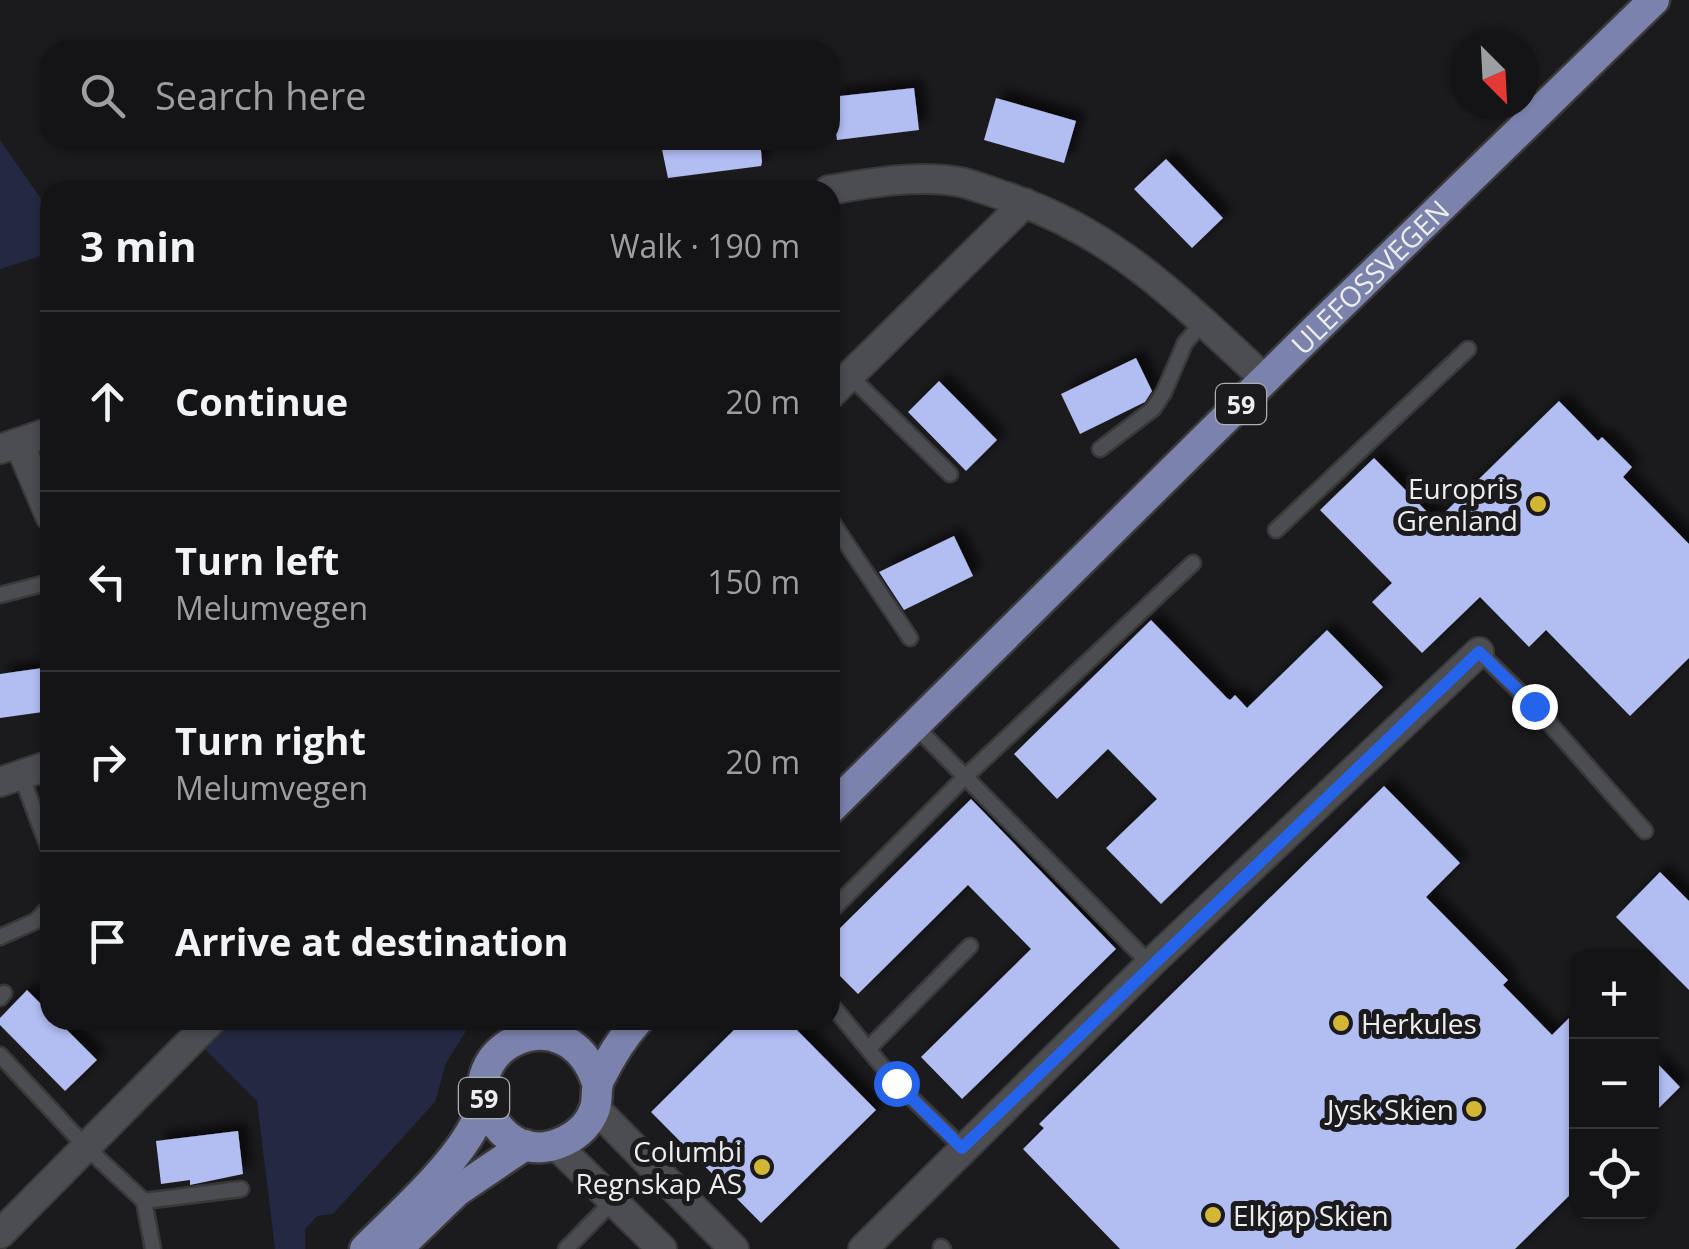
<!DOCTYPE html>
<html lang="en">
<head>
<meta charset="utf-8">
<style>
	body { margin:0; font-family:"Open Sans",sans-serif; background:#212123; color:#f1f3f6 }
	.controls { position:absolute; right:30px; bottom:30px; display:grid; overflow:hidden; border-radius:20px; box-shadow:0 2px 8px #0004 }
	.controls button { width:90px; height:90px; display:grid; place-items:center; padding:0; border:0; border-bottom:2px solid #333335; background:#141416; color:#f1f3f6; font:50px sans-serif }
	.compass { position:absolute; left:1449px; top:30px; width:90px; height:90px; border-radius:50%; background:#141416; box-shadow:0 2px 8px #0004; rotate:156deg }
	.stop { position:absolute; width:30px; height:30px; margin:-22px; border:8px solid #2563eb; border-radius:50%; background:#fff }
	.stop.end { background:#2563eb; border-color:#fff; box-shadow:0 2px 10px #0008 }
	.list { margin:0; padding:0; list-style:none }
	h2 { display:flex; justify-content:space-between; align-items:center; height:130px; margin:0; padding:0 40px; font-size:42px }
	h2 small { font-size:32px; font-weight:400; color:#9d9ea1 }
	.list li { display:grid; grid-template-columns:65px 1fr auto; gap:30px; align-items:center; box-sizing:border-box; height:180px; padding:0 40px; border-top:2px solid #333335 }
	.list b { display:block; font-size:38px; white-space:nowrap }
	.list p { margin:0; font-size:32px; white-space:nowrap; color:#9d9ea1 }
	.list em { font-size:32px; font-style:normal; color:#9d9ea1 }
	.icon { flex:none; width:55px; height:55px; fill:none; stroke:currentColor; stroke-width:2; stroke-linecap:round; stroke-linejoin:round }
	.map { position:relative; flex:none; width:1689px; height:1249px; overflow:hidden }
	.search { position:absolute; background:#141416; box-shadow:0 2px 8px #0004; left:40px; top:40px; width:800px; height:110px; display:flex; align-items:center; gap:25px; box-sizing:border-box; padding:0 35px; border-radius:30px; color:#9d9ea1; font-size:38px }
	.panel { position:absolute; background:#141416; box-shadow:0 2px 8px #0004; left:40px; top:180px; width:800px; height:850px; border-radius:30px }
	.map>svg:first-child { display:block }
	.green { fill:#242842 }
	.building { fill:#b2bdf2; filter:url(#shadow) }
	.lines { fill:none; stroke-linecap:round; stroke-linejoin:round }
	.service-casing { stroke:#39393b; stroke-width:19 }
	.minor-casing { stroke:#39393b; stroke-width:32 }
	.primary-casing { stroke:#39393b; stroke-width:35 }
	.service { stroke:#4c4d50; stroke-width:14 }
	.minor { stroke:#4c4d50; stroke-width:28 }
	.primary { stroke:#7b82ab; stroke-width:30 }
	.route { stroke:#2563eb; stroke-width:12 }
	.poi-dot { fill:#d4b635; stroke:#1b1b1e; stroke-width:4 }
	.labels { text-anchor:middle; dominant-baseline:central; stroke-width:10; stroke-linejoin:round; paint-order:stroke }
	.shield { fill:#1b1b1e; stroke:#adaeb0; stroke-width:2.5 }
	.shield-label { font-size:25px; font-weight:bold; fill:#ecedef }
	.street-label { font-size:28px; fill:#ecedef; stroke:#1b1b1e }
	.poi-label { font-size:28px; fill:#ecedef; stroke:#1b1b1e; text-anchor:end }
</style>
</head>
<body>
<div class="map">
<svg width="1689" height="1249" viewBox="0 0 1689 1249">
	<defs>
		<filter id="shadow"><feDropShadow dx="9" dy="-9" stdDeviation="5" flood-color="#0009"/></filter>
	</defs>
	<rect width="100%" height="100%" fill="#1b1b1e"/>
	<path class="green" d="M0 140 41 199 50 253 0 269Z
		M212 1020H477L466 1031 446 1063 435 1102 333 1214 317 1216 305 1229V1249H275L257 1101 204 1048 209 1044Z"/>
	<path class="building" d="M914 88 919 130 837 140 831 97Z
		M996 98 1076 121 1064 163 984 140Z
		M660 140H760L762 162 761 166 668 178Z
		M1166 159 1223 218 1192 248 1134 189Z
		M1136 358 1152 391 1145 402 1080 434 1061 394Z
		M939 381 997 440 966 471 908 412Z
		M1559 401 1598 441 1602 437 1632 467 1623 477 1689 544V658L1630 716 1546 630 1529 647 1480 597 1422 653 1372 602 1392 583 1320 510 1374 458 1436 521Z
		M954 536 973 576 904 610 879 572Z
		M1151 620 1227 698 1230 700 1235 695 1247 708 1327 630 1383 687 1161 904 1106 848 1157 799 1108 749 1057 799 1014 754Z
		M50 667V711L0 718V674Z
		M1384 786 1460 863 1426 897 1508 980 1503 985 1552 1035 1576 1011V1189L1515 1249H1120L1023 1149 1044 1128 1039 1124Z
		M971 799 1116 949 962 1099 921 1057 1031 949 968 885 858 994 830 966V938Z
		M1660 872 1689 901V990L1616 917Z
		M27 990 50 1013V1020H57L97 1060 65 1091 0 1025V1018Z
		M744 1020H787L876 1110 761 1223 651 1112Z
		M1652 1058 1680 1087 1652 1115Z
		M238 1131 243 1174 190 1185V1180L161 1184 156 1141Z"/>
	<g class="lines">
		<g class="service-casing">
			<path id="service" d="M850 376 950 474
				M1100 449 1153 409 1164 392 1185 343 1204 321
				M830 519 910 638
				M1276 530 1468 349
				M0 595 50 582
				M1479 652 1534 706 1645 831
				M915 726 1150 964
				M21 775 50 852
				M830 912 965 777 1193 563
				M0 937 36 921 50 906
				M0 998 4 993
				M830 1003 896 1083 962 1147
				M868 1049 970 946
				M0 1055 88 1149 144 1201 153 1249
				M144 1201 241 1189
				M941 1247 943 1249
				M566 1249 613 1201"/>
		</g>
		<g class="minor-casing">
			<path id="minor" d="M829 190C869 183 920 174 960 182 974 185 989 191 1004 196 1115 232 1182 303 1266 380
				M830 395 1025 203
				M19 443 50 516
				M0 449 50 432
				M0 782 50 765
				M595 1108 734 1249
				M556 1145 662 1249
				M0 1234 212 1020
				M863 1249 1150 964 1479 652"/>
		</g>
		<g class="primary-casing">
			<g id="primary">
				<path id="s1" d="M830 809 1319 326 1654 0"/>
				<path d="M597 1083C567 990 450 1049 492 1118 499 1130 507 1138 520 1144 548 1155 586 1137 595 1108 598 1098 595 1088 600 1078 610 1058 623 1037 638 1020"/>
				<path d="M365 1249C398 1216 453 1167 474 1126 478 1117 480 1106 484 1096"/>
				<path d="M397 1249 457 1191 525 1145"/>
			</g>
		</g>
		<use href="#service" class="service"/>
		<use href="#minor" class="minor"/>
		<use href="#primary" class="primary"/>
	</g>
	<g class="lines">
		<path class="route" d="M896 1083 962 1148 1479 652 1534 706"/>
	</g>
	<g class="poi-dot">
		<circle cx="1538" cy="504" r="10"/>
		<circle cx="1341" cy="1023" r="10"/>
		<circle cx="1474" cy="1109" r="10"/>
		<circle cx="762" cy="1167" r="10"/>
		<circle cx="1213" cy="1215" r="10"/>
	</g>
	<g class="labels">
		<g class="shield">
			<rect x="1216" y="384" width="50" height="40" rx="8"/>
			<rect x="459" y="1078" width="50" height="40" rx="8"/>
		</g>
		<g class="shield-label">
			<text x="1241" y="404">59</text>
			<text x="484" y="1098">59</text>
		</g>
		<g class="street-label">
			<text stroke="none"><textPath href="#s1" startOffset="758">ULEFOSSVEGEN</textPath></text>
		</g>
		<g class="poi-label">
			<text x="1518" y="488">Europris<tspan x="1518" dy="32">Grenland</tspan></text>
			<text x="1361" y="1023" text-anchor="start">Herkules</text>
			<text x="1454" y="1109">Jysk Skien</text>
			<text x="742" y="1151">Columbi<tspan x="742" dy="32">Regnskap AS</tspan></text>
			<text x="1233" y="1215" text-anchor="start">Elkjøp Skien</text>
		</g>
	</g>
</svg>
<div class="controls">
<button>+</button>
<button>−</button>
<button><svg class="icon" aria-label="locate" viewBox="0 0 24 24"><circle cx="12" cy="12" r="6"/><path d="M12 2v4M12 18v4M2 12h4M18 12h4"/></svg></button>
</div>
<svg class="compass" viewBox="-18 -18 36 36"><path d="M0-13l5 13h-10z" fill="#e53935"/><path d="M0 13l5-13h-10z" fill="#9d9ea1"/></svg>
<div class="stop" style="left:896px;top:1083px"></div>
<div class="stop end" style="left:1534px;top:706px"></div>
<div class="search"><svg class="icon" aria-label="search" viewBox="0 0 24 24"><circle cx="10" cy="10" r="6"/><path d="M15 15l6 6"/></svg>Search here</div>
<section class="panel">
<h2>3 min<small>Walk · 190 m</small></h2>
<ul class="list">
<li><svg class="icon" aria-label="ahead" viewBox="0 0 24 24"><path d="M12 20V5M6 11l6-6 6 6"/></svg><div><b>Continue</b></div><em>20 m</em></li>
<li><svg class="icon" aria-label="left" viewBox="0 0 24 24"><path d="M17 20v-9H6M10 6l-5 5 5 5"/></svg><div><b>Turn left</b><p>Melumvegen</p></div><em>150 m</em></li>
<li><svg class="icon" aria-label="right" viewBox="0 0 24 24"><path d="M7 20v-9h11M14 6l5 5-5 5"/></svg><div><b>Turn right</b><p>Melumvegen</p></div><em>20 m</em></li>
<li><svg class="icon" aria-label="arrive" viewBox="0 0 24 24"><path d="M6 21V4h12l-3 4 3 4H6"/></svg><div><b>Arrive at destination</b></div></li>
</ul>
</section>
</div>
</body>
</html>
